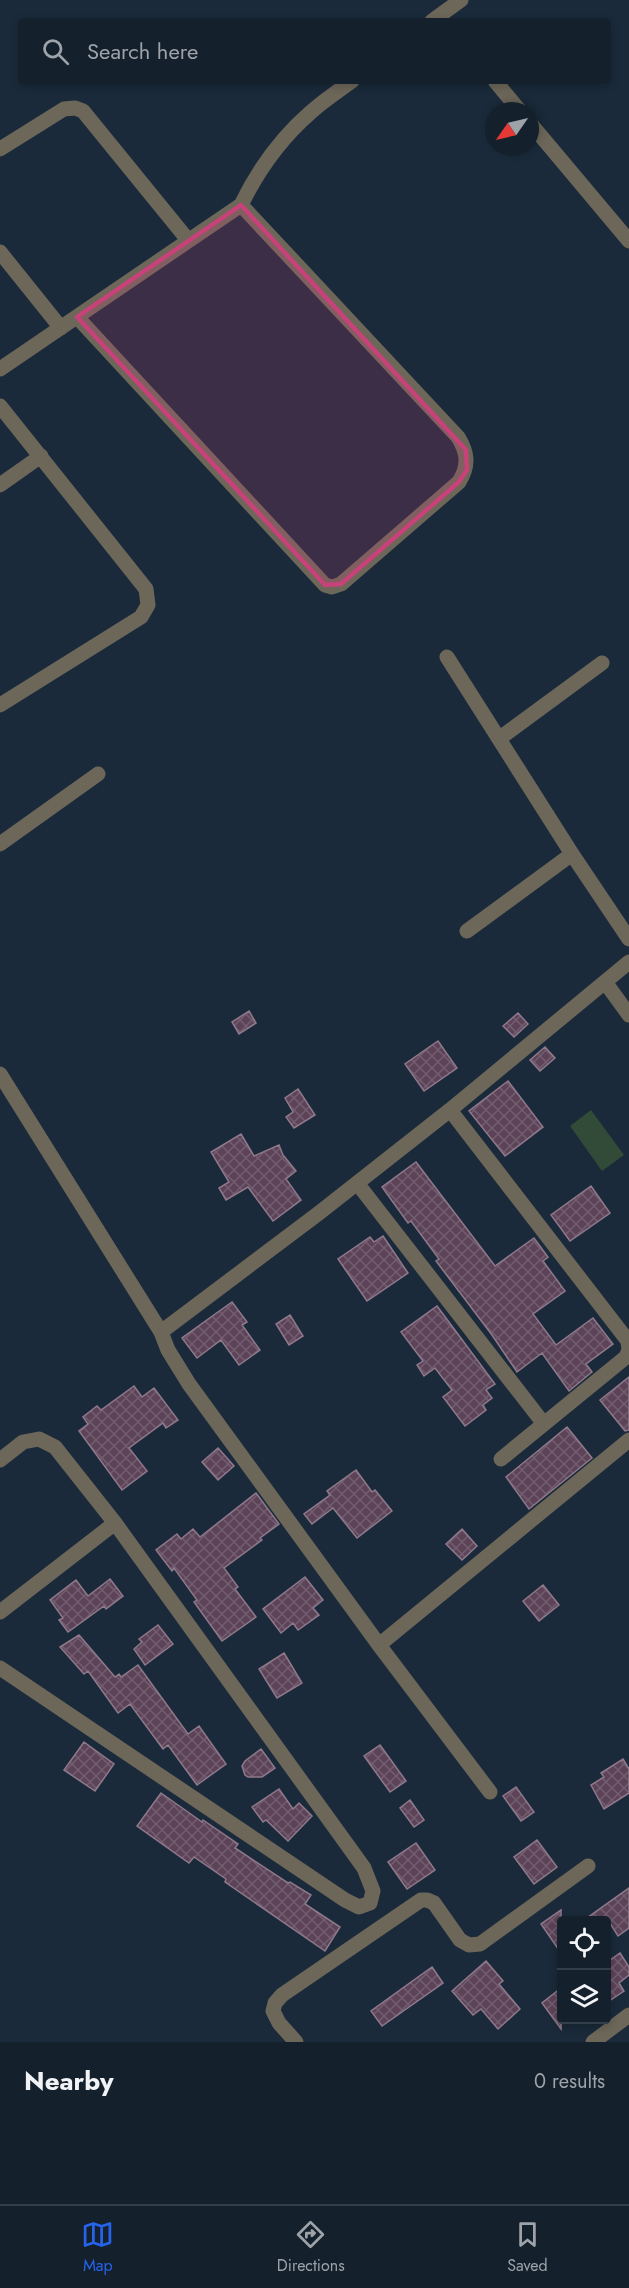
<!DOCTYPE html>
<html lang="en">
<head>
<meta charset="utf-8">
<style>
	body { margin:0; font-family:Jost,sans-serif; background:#212d38; color:#f1f3f6 }
	.controls { position:absolute; right:18px; bottom:18px; display:grid; overflow:hidden; border-radius:6px; box-shadow:0 3px 9px #0003 }
	.controls button { width:54px; height:54px; display:grid; place-items:center; padding:0; border:0; border-bottom:2px solid #333e48; background:#14202c; color:#f1f3f6; font:30px sans-serif }
	.compass { position:absolute; left:485px; top:102px; width:54px; height:54px; border-radius:50%; background:#14202c; box-shadow:0 3px 9px #0003; rotate:236deg }
	.list { margin:0; padding:0; list-style:none }
	h2 { display:flex; justify-content:space-between; align-items:center; height:78px; margin:0; padding:0 24px; font-size:26px }
	h2 small { font-size:20px; font-weight:400; color:#9da3a9 }
	.icon { flex:none; width:33px; height:33px; fill:none; stroke:currentColor; stroke-width:2; stroke-linecap:round; stroke-linejoin:round }
	.map { position:relative; flex:none; width:629px; height:2042px; overflow:hidden }
	.search { position:absolute; background:#14202c; box-shadow:0 3px 9px #0003; left:18px; right:18px; top:18px; height:66px; display:flex; align-items:center; gap:15px; box-sizing:border-box; padding:0 21px; border-radius:6px; color:#9da3a9; font-size:22px }
	.sheet { height:162px; background:#14202c }
	nav { display:flex; justify-content:space-around; align-items:center; box-sizing:border-box; height:84px; border-top:2px solid #333e48; background:#14202c; font-size:16px; color:#9da3a9 }
	nav a { display:grid; justify-items:center; gap:3px }
	nav .on { color:#2563eb }
	.map>svg:first-child { display:block }
	.grass { fill:#324a38 }
	.building { fill:url(#building-cross-hatch); stroke:#8f798b; stroke-width:1.5 }
	.lines { fill:none; stroke-linecap:round; stroke-linejoin:round }
	.minor { stroke:#6d675a; stroke-width:15 }
	.marked { fill:#c8427a; fill-opacity:0.2; stroke:#c8427a; stroke-width:4.5; stroke-linejoin:round }
</style>
</head>
<body>
<div class="map">
<svg width="629" height="2042" viewBox="0 0 629 2042">
	<defs>
		<pattern id="building-cross-hatch" width="8" height="8" patternUnits="userSpaceOnUse" patternTransform="scale(1.5)"><rect width="8" height="8" fill="#5c4358"/><path d="M0 0l8 8M0 8l8-8" fill="none" stroke="#735e71"/></pattern>
	</defs>
	<rect width="100%" height="100%" fill="#1a2a3a"/>
	<path class="grass" d="M591 1110 624 1155 602 1171 570 1126Z"/>
	<path class="building" d="M249 1011 256 1023 239 1034 232 1022Z
		M518 1013 528 1024 514 1037 503 1026Z
		M438 1041 457 1068 424 1091 405 1064Z
		M545 1047 555 1058 540 1071 530 1060Z
		M508 1081 543 1127 505 1156 469 1111Z
		M298 1089 315 1115 294 1128 286 1117 293 1112 285 1098Z
		M241 1134 254 1156 279 1145 283 1155 296 1171 286 1179 301 1200 273 1221 248 1187 226 1200 219 1188 229 1182 211 1152Z
		M416 1162 495 1266 534 1238 548 1257 543 1261 565 1291 533 1314 556 1345 593 1318 613 1344 586 1364 592 1372 569 1391 542 1353 517 1372 492 1335 436 1261 439 1259 411 1221 408 1223 382 1187Z
		M591 1186 610 1213 570 1241 551 1215Z
		M383 1236 408 1273 367 1301 338 1259 370 1237 374 1242Z
		M232 1302 247 1322 242 1325 260 1350 239 1365 221 1340 197 1358 182 1338Z
		M437 1306 495 1384 486 1390 492 1398 483 1405 486 1410 465 1426 443 1397 452 1390 435 1368 424 1376 417 1365 423 1361 401 1332Z
		M290 1315 303 1336 289 1345 276 1324Z
		M629 1377V1430L625 1431 600 1400Z
		M134 1386 142 1397 154 1388 178 1420 166 1428 163 1423 129 1448 147 1471 122 1490 79 1431 88 1424 83 1417 97 1406 101 1410Z
		M567 1427 592 1458 529 1509 506 1477Z
		M218 1448 234 1466 218 1480 202 1462Z
		M356 1470 372 1492 375 1490 392 1511 357 1538 333 1508 312 1524 304 1514 330 1495 327 1491Z
		M256 1493 279 1524 260 1538 262 1540 224 1568 238 1587 235 1589 256 1617 222 1641 194 1602 197 1600 174 1568 172 1571 156 1550 177 1534 181 1539 193 1529 200 1537Z
		M462 1529 477 1546 462 1560 446 1544Z
		M305 1577 323 1600 313 1608 319 1615 298 1630 293 1623 281 1633 263 1609Z
		M110 1579 123 1596 106 1609 104 1606 68 1632 59 1620 63 1618 50 1600 76 1580 88 1596Z
		M543 1585 559 1605 539 1621 523 1601Z
		M158 1625 173 1644 145 1665 134 1649 142 1642 139 1639Z
		M79 1635 115 1677 119 1674 121 1677 138 1665 188 1734 199 1726 226 1764 197 1785 168 1745 163 1749 130 1704 118 1713 88 1671 84 1674 60 1647Z
		M284 1653 302 1683 277 1698 259 1669Z
		M84 1742 114 1764 95 1791 64 1770Z
		M380 1745 406 1781 390 1792 364 1756Z
		M261 1749 275 1768 262 1777H248L245 1775 242 1766 245 1761Z
		M623 1759 629 1769V1793L604 1809 591 1785 604 1777 601 1773Z
		M516 1787 534 1812 521 1821 503 1796Z
		M279 1789 293 1809 299 1803 312 1816 288 1841 266 1820 263 1822 252 1807Z
		M161 1793 202 1822 203 1820 238 1844 235 1848 288 1883 290 1882 311 1895 305 1904 340 1927 325 1951 225 1882 226 1879 194 1857 189 1863 137 1826Z
		M410 1800 424 1820 414 1827 400 1808Z
		M537 1840 557 1867 534 1884 514 1857Z
		M416 1843 435 1870 407 1889 388 1862Z
		M629 1888V1928L618 1936 608 1920H584Z
		M561 1910V1953L541 1924Z
		M620 1953 629 1967V1975L619 1983 624 1991 606 2003V1963Z
		M486 1961 503 1981 499 1984 520 2009 498 2029 481 2009 473 2015 452 1991Z
		M432 1967 443 1983 382 2026 371 2011Z
		M561 1988V2029L542 2003Z"/>
	<g class="lines">
		<path class="minor" d="M432 21 461 0
			M495 81 520 111
			M530 123 629 241
			M0 149 64 109 75 108 83 111 188 240
			M0 252 61 328
			M77 317 325 585 332 587 341 584 459 482C469 466 468 453 458 437L241 205
			M0 369 241 205C258 170 281 138 311 112 323 101 338 91 352 81
			M0 406 146 589 148 605 141 617 0 705
			M0 485 41 456
			M447 657 572 854 629 939
			M500 738 602 663
			M0 844 98 774
			M467 931 572 854
			M605 982 629 1015
			M0 1074 161 1332 168 1350 189 1384 379 1645 490 1792
			M450 1110 628 1341 629 1350 626 1357 501 1459
			M357 1183 544 1424
			M161 1332 319 1213 450 1110 629 962
			M0 1460 23 1442 39 1439 55 1447 115 1523 364 1868 373 1891 370 1903 359 1907 345 1900 0 1668
			M0 1612 115 1523
			M379 1645 629 1440
			M296 2042 279 2023 273 2011 275 2003 282 1995 421 1900H427L434 1903 460 1940 469 1945 480 1944 588 1866
			M593 2042 629 2015"/>
	</g>
	<path class="marked" d="M241 205 466 450 467 470 459 482 341 584 325 585 77 317Z"/>
</svg>
<div class="controls">
<button><svg class="icon" aria-label="locate" viewBox="0 0 24 24"><circle cx="12" cy="12" r="6"/><path d="M12 2v4M12 18v4M2 12h4M18 12h4"/></svg></button>
<button><svg class="icon" aria-label="layers" viewBox="0 0 24 24"><path d="M12 4l9 5-9 5-9-5zM3 14l9 5 9-5"/></svg></button>
</div>
<svg class="compass" viewBox="-18 -18 36 36"><path d="M0-13l5 13h-10z" fill="#e53935"/><path d="M0 13l5-13h-10z" fill="#9da3a9"/></svg>
<div class="search"><svg class="icon" aria-label="search" viewBox="0 0 24 24"><circle cx="10" cy="10" r="6"/><path d="M15 15l6 6"/></svg>Search here</div>
</div>
<section class="sheet">
<h2>Nearby<small>0 results</small></h2>
<ul class="list">
</ul>
</section>
<nav>
<a class="on"><svg class="icon" aria-label="map" viewBox="0 0 24 24"><path d="M3 6l6-2 6 2 6-2v14l-6 2-6-2-6 2zM9 4v14M15 6v14"/></svg>Map</a>
<a><svg class="icon" aria-label="directions" viewBox="0 0 24 24"><path d="M12 3l9 9-9 9-9-9zM9 14v-3h6M13 9l2 2-2 2"/></svg>Directions</a>
<a><svg class="icon" aria-label="saved" viewBox="0 0 24 24"><path d="M7 4h10v16l-5-4-5 4z"/></svg>Saved</a>
</nav>
</body>
</html>
